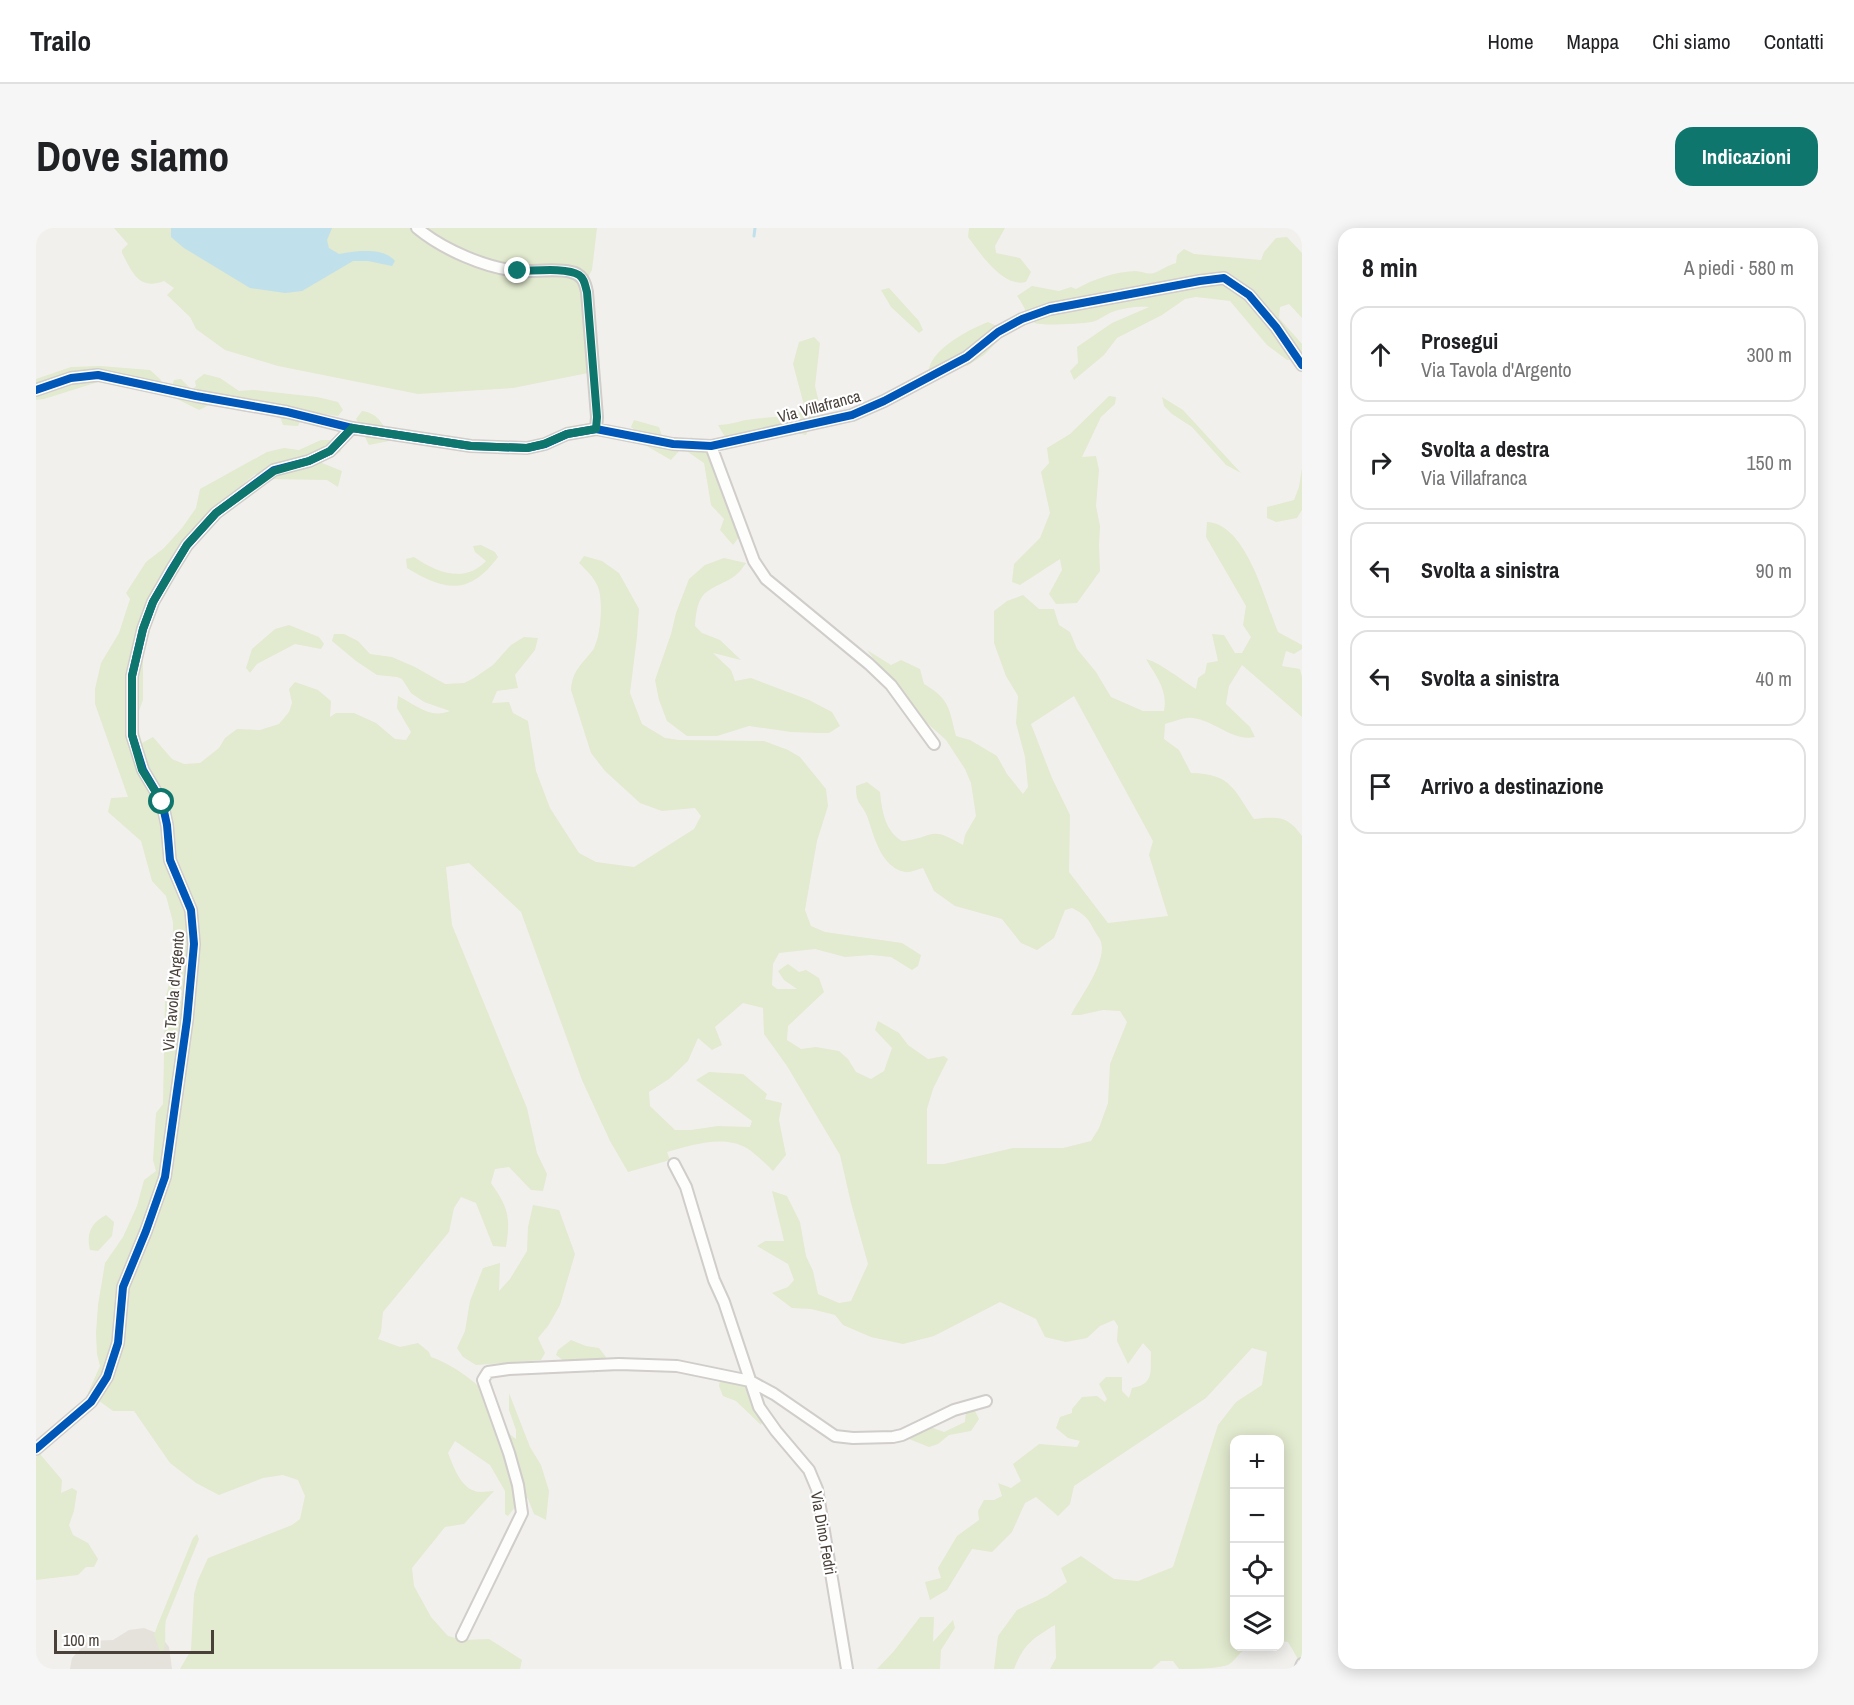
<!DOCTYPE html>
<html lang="it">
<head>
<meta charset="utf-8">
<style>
	body { margin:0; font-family:"Archivo Narrow",sans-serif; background:#f6f6f6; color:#202124 }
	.controls { position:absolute; right:18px; bottom:18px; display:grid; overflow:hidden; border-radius:12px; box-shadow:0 3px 15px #0003 }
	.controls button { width:54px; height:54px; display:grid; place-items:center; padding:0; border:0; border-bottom:2px solid #e0e0e0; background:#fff; color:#202124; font:30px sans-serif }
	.scale { position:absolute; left:18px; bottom:15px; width:160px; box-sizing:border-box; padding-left:6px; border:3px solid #484039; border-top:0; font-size:16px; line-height:21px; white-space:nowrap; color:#484039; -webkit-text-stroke:4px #fff; paint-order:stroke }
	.stop { position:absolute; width:18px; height:18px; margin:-14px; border:4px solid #0f766e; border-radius:50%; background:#fff }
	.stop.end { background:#0f766e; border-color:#fff; box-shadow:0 2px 6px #0008 }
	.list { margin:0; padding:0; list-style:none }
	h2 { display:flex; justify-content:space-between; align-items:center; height:78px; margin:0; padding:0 24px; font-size:26px }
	h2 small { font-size:20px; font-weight:400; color:#757577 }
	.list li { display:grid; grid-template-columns:39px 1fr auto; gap:18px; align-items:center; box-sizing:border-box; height:96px; margin:0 12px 12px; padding:0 12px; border:2px solid #e0e0e0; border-radius:18px }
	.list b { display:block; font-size:22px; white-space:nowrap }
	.list p { margin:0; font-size:20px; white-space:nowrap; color:#757577 }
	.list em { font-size:20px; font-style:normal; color:#757577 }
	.icon { flex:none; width:33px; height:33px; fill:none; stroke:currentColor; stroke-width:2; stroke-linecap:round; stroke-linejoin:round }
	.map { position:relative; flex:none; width:1266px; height:1441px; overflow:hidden; border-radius:18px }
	header { display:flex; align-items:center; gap:36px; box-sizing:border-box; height:84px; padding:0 30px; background:#fff; border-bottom:2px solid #e0e0e0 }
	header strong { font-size:28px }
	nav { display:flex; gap:33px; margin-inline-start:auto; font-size:21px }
	.intro { display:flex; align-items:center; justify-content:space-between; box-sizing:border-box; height:144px; padding:0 36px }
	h1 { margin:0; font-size:42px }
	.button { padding:15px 27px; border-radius:18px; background:#0f766e; color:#fff; font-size:21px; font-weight:700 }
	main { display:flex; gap:36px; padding:0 36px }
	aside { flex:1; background:#fff; border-radius:18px; box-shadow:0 3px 15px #0003 }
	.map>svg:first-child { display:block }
	.residential { fill:#e5e1db }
	.green { fill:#e2eacf; fill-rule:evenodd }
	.water { fill:#c0e0ec }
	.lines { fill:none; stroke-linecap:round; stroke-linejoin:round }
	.stream { stroke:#c0e0ec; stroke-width:3 }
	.minor-casing { stroke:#d0cdca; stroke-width:14 }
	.minor { stroke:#fdfdfc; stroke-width:10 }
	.cycleway-casing { stroke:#fff; stroke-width:11 }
	.cycleway { stroke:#0057b8; stroke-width:8 }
	.route { stroke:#0f766e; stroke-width:8 }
	.labels { text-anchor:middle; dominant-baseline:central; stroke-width:4.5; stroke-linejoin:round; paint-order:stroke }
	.street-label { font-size:16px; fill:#484039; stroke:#fff }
</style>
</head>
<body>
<header>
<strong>Trailo</strong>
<nav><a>Home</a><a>Mappa</a><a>Chi siamo</a><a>Contatti</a></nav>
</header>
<div class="intro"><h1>Dove siamo</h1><a class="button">Indicazioni</a></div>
<main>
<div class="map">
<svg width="1266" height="1441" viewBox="0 0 1266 1441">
	<rect width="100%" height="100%" fill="#f2f0ed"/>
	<path class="residential" d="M108 1400 123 1406 133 1419 136 1441H34L36 1430 52 1413 77 1412 93 1402Z"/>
	<path class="green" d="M78 0H561L556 42 546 60 552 145 477 160 382 166 242 138 189 122 160 101 154 89 131 67 138 60 128 53C103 63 96 44 86 25V22L92 16Z
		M933 0H969L959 18 960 25 984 30 995 44 990 54C967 60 944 25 932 9Z
		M1251 9 1266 25V90L1253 76 1244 79 1243 90 1266 116V131L1251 132 1231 117 1194 73 1160 69 1149 71 1126 87 1081 110 1068 127 1038 152 1034 143 1042 135 1041 119 1076 95 1113 79C1101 78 1087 80 1076 84 1069 87 1062 93 1055 94 1045 96 1006 98 999 95 992 91 987 75 981 68L996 58 1023 63 1035 59 1040 61C1058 51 1078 44 1099 43 1105 43 1113 47 1118 45 1126 42 1132 37 1140 35L1141 27 1148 21 1158 26 1225 32 1228 24 1240 10Z
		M853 60 883 93 887 102 883 105 855 79 845 62Z
		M952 94 963 99 966 109 948 127 931 138 925 133 896 143 893 141C897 120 934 101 952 94Z
		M778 109 784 115 779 158 784 179 770 207 750 203 724 213 714 214 689 209 682 197C692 197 700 194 710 192 728 189 745 190 763 185L768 177 757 136 763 114Z
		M64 138 114 142 125 152 123 161 118 165 62 154 8 171 0 172V151L35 139Z
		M168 146 184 150 203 163 218 162 281 169 302 174 307 182 302 188 269 183 262 198 247 197 242 183 223 176 224 185 200 182 194 169C178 170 176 177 163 182L139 170 134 164 138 152 145 151 156 162 160 158 159 153Z
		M1073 168 1080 169 1079 176 1065 189 1046 229 1060 228 1063 242 1060 278 1064 298 1063 317 1064 343 1041 375 1020 376 1013 366 1026 342 1024 331 984 357 976 354 978 336 1004 310 1014 285 1005 244 1013 235 1011 220 1034 206Z
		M1126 169 1147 182 1205 245 1190 237 1156 199 1136 186 1128 178Z
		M326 183C342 185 350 198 353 213L333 217C328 208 326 199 320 191Z
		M598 192 623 199 627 211 643 223 635 232 609 217 602 205 595 199Z
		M655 209 671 218 706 305 697 317 684 302 688 291 675 277 668 235 649 222Z
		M285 212H298L305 223 295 230H285L286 235 306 243 302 259 291 252 233 251 219 246 172 286 144 321 142 328 143 344 126 348 120 355 107 391 114 404 107 429V472L100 491 106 515 117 509 136 531 148 536 164 535 183 520 189 510 201 501 224 502 243 496 253 484 256 475 253 461 259 454 282 462 295 473 294 489 300 485H318L340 495 359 511 370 512 375 504 361 480 362 468C380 477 394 491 414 483L388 474 375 465 366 451 361 449 341 447 320 433 296 413 298 406H308L322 413 334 426 356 429 379 439 409 456 428 455 438 450 457 437 475 417 488 409 502 410 499 422 479 447 482 460 461 463 456 475 473 474 477 485 492 493 500 543 514 580 543 625 560 634 598 639 658 601 665 588 659 580 626 583 604 575 569 543 555 525 535 462C536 443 546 436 557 422 565 409 568 370 561 357 557 348 550 342 543 335L548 328 566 333 583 345 603 381 601 409 594 465 606 496 629 510 643 512 728 513 752 522 764 529 790 561 792 578 781 613 769 682 775 698 789 704 866 715 885 727 882 738 876 742 855 729 835 727 809 729 779 721 743 725 737 736 736 757 741 761H761L748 752 742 743 752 736 763 744 770 742 783 750 788 764 752 798 751 812 765 821 780 819 803 823 812 831 820 844 835 851 848 843 856 820 839 802 842 793 863 805 872 817 892 831 908 828 912 831 897 861 891 881V936H908L977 920H1027L1055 913 1063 900 1072 875 1074 836 1091 794 1084 783 1067 782 1044 787H1035C1044 769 1071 735 1065 714 1064 710 1060 706 1058 702 1052 690 1048 686 1036 680L1029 682 1018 710 1001 722 985 715 966 691 919 678 898 663 887 640C882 641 874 645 869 644 844 639 838 607 831 588 825 573 820 578 820 558L831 554 844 564C846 583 849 603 866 613 899 610 892 596 927 617L929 607 940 588 935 555 929 541 910 512 882 487 831 422 855 437 865 432 884 441 888 456C914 471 913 481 920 508L934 512 961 528 971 546 987 566 992 559 989 529 980 495 982 468 970 448 958 415V383L971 373 987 367 1003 381H1018L1023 397 1034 404 1041 421 1060 444 1075 469 1107 483H1128C1132 462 1120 448 1110 431 1125 435 1145 452 1160 461L1162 450 1169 445 1171 435 1182 433 1176 406 1188 407 1199 425H1206L1215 409 1207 397 1210 378 1170 309 1171 294C1211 296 1229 373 1242 404L1266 417V421L1258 426 1250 423 1246 438 1264 441 1266 449V489L1206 437 1193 458 1190 476 1214 499 1219 509C1197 514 1178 492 1156 490 1148 489 1137 494 1129 496L1128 511 1143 522 1155 545C1196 546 1197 561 1218 591 1242 589 1251 587 1266 608V1438L1252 1414 1244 1413V1212H1198V1418L1215 1419C1201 1424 1202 1431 1192 1437 1179 1441 1158 1441 1143 1441L1137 1433H1125L1116 1441H1014L1020 1430 1019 1397C996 1411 988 1416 978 1441H958L962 1408 981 1382 1011 1368 1031 1354 1025 1340 1045 1328 1078 1351 1102 1353 1137 1339 1182 1197 1200 1174 1226 1157 1231 1124 1216 1120 1170 1170 1038 1258 1034 1276 1022 1288 1000 1269 989 1275 976 1304 956 1324 936 1321 911 1362 894 1372 889 1354 905 1350 902 1340 921 1308 943 1292 942 1283 948 1272H958L966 1268 962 1255 975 1260 985 1253 977 1236 1003 1216 1041 1219 1044 1213 1032 1210 1020 1200 1024 1189 1036 1185V1181L1046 1169 1061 1168 1069 1174 1071 1171 1063 1156 1070 1149H1086V1163L1093 1170 1096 1160C1119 1156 1114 1143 1115 1124L1107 1115 1092 1136 1081 1113 1082 1098 1078 1092 1064 1098 1051 1110 1030 1114 1009 1109 1000 1091 964 1074 898 1108 867 1116 835 1109 807 1097 799 1087 775 1081 756 1080 736 1065 752 1059 758 1052 752 1036 721 1018 729 1013H748L736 963 751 968 764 994 770 1028 777 1043 782 1066 803 1075 815 1073 832 1036 815 975 804 927 751 838 728 806 727 780 707 775 679 799 686 817 676 822 662 810 652 833 633 851 613 864 614 878 639 902H655L682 898 714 899 716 893 660 852 673 844 707 846 731 866 729 871 746 875 743 892 750 927 737 943C730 936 723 929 715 923 691 905 657 917 631 924L634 932 592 944 574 913 546 852 485 684 433 635 410 639 416 697 491 880 501 925 511 946 507 963 495 962 473 939 459 941 455 955C472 979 475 989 470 1019L457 1018 440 975 425 969 418 980 413 1004 347 1084 345 1104 342 1111 364 1119 382 1115 393 1124 395 1129C413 1135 441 1153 452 1169 461 1184 465 1201 480 1211V1202L473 1182V1165L494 1219 505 1237 513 1263 510 1292 498 1286 492 1271 483 1263 480 1278 472 1288 469 1286V1263L454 1237 419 1213 412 1225C417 1237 424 1259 439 1263 444 1265 452 1263 458 1263L428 1296 409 1299 376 1340 378 1358 389 1378 395 1389 412 1408 427 1412 453 1411 486 1432 484 1441H144L155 1422 158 1366 162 1352 172 1330 256 1297 264 1291 269 1268 262 1252 247 1247 227 1250 183 1267 160 1255 134 1235 98 1183H77L52 1165 64 1138 61 1126 60 1105 62 1077 69 1035 87 1009 101 978 108 952 120 943 117 932 120 885 127 876 129 772 137 740V694L130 668 116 653 105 613 72 584 75 570 92 569 59 476V461L65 435 83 405 94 371 90 365 110 334 128 320 146 300 160 280 164 261 231 224 248 220 263 222ZM1038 468 1117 613 1113 627 1132 688 1072 695 1033 644 1034 587 1016 550 995 496Z
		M1266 240V282L1261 290 1240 294 1231 290V279L1258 272 1263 259Z
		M445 317 459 324 462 329C433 368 409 363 371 340L370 331 378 329C400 344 428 356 450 333L439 324 437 318Z
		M688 330 710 335C698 354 688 352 672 363 661 370 660 386 659 398L666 405 684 412 705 432 677 425 695 442 699 453 715 450 773 472 796 484 804 498 793 505H782L755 504 713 498 681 508H651L631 493 623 472 619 452 635 406 640 385 653 351 669 337Z
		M253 397 283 409 288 416 285 421 259 416 221 436 214 445 210 440 216 421 239 401Z
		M497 977 523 982 539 1026 524 1077 512 1098 502 1110 509 1125 505 1132 440 1137 427 1129 421 1120 429 1103 434 1073 447 1040 464 1035 463 1063 474 1051 491 1023 492 999Z
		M70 987 78 994 76 1008 62 1023 54 1022C50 1006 55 995 70 987Z
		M535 1112 550 1118 563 1120 570 1129 558 1145 541 1133 532 1136 520 1127 522 1122Z
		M694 1148 707 1151 712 1162 715 1177 729 1188 725 1197 700 1173 687 1168 683 1158 684 1153Z
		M930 1183H939L943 1191 935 1203 913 1207 902 1216 893 1219 873 1211 871 1207 889 1197 908 1204 929 1194Z
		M4 1226 26 1252 25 1265 36 1260 41 1263 38 1283 33 1297 37 1307 52 1315 62 1331 58 1339H50L42 1347 0 1352V1229Z
		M161 1306 163 1311 130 1392C128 1402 131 1415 127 1424H124L118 1407 122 1396 157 1310Z
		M884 1389H898L897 1414 917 1392 919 1400 905 1422 904 1441H841L858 1423Z"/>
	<path class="water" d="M135 0H296L291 12 293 20 303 26C319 23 348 19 359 33L356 38 332 33H317L266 63 249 65 214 60 148 20 135 9Z"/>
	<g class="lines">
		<path class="stream" d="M718 8 719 0"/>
		<g class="minor-casing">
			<path id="minor" d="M381 0C406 21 451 41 484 43 500 44 519 40 535 44 546 46 549 54 551 64L561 189 560 201
				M0 162 35 150 62 147 160 168 251 184 316 200 435 218 491 220 509 216 531 206 560 201 637 216 675 218 816 187 848 173 931 129 962 104 986 91 1014 81 1164 53 1188 50 1213 67 1240 99 1266 137
				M675 218 718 333 730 351 833 436 855 457 898 516
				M638 936 650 959 678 1052 688 1074 723 1179 740 1203 773 1242 781 1261 811 1441
				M0 1221 55 1174 71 1149 82 1115 87 1059 110 1003 129 949 151 792 158 716 155 682 134 632 131 597 126 574 107 542 96 507V448L107 401 117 374 136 341 151 317 180 285 238 242 273 233 294 223 316 200
				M426 1408 486 1285 482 1257 473 1225 447 1152 452 1144 473 1141 583 1136 641 1138 714 1153 738 1166 799 1208 817 1210 857 1209 866 1207 918 1182 950 1173
				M1264 1441 1266 1436"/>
		</g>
		<use href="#minor" class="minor"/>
		<g class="cycleway-casing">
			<path id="cycleway" d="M0 162 35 150 62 147 160 168 251 184 316 200 435 218 491 220 509 216 531 206 560 201 637 216 675 218 816 187 848 173 931 129 962 104 986 91 1014 81 1164 53 1188 50 1213 67 1240 99 1266 137
				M0 1221 55 1174 71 1149 82 1115 87 1059 110 1003 129 949 151 792 158 716 155 682 134 632 131 597 126 574 107 542 96 507V448L107 401 117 374 136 341 151 317 180 285 238 242 273 233 294 223 316 200"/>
		</g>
		<use href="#cycleway" class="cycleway"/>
	</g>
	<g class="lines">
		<path class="route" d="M126 574 106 542 96 507V448L107 401 117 374 151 317 180 285 238 243 273 233 294 223 316 200 435 218 491 220 508 216 531 206 560 201 561 189 551 64C549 58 549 51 543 47 531 39 497 43 482 43"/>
	</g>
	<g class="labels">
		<g class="street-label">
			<text transform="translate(783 178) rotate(-15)">Via Villafranca</text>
			<text transform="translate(137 763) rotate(-85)">Via Tavola d'Argento</text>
			<text transform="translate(788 1305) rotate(80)">Via Dino Fedri</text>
		</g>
	</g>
</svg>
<div class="controls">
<button>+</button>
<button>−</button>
<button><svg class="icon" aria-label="locate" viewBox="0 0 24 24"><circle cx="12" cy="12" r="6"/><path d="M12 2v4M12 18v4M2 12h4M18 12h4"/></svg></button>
<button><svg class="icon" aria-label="layers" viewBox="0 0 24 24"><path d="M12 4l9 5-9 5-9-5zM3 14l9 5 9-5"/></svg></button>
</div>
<div class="scale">100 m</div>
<div class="stop" style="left:126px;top:574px"></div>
<div class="stop end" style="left:482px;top:43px"></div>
</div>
<aside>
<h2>8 min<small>A piedi · 580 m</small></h2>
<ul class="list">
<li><svg class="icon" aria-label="ahead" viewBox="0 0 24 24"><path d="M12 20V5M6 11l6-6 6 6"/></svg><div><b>Prosegui</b><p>Via Tavola d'Argento</p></div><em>300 m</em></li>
<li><svg class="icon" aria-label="right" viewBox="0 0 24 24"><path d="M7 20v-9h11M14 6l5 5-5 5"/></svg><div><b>Svolta a destra</b><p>Via Villafranca</p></div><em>150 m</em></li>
<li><svg class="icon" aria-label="left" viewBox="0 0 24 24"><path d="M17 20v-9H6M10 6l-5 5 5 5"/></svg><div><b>Svolta a sinistra</b></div><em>90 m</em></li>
<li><svg class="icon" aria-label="left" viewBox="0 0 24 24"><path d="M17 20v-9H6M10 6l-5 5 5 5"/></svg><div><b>Svolta a sinistra</b></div><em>40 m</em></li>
<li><svg class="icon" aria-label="arrive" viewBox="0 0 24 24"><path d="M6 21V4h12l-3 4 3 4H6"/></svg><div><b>Arrivo a destinazione</b></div></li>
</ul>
</aside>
</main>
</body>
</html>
